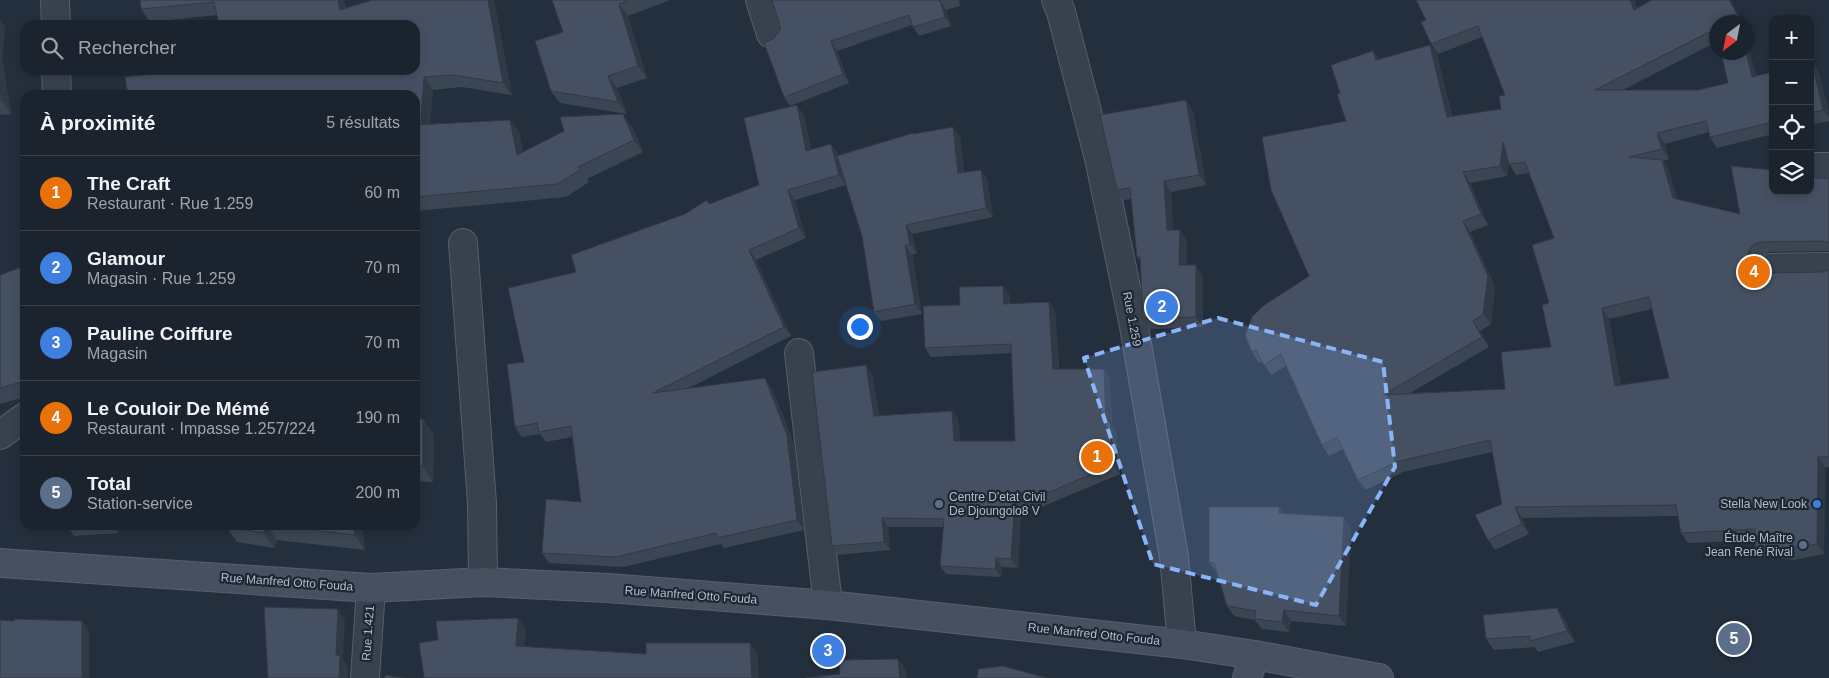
<!DOCTYPE html>
<html lang="fr">
<head>
<meta charset="utf-8">
<style>
	body { margin:0; font-family:Arial,sans-serif; background:#282f3a; color:#f1f3f6 }
	.controls { position:absolute; right:15px; top:15px; display:grid; overflow:hidden; border-radius:10px; box-shadow:0 2px 8px #0003 }
	.controls button { width:45px; height:45px; display:grid; place-items:center; padding:0; border:0; border-bottom:1px solid #39404a; background:#1b232e; color:#f1f3f6; font:25px sans-serif }
	.compass { position:absolute; left:1709px; top:15px; width:45px; height:45px; border-radius:50%; background:#1b232e; box-shadow:0 2px 8px #0003; rotate:212deg }
	.you { position:absolute; left:859px; top:326px; width:18px; height:18px; margin:-12px; border:4px solid #fff; border-radius:50%; background:#1a73e8; box-shadow:0 0 0 8px #1a73e833 }
	.badge { display:grid; place-items:center; width:32px; height:32px; border-radius:50%; background:#8ab4f8; color:#fff; font-size:16px; font-weight:700 }
	.pin { position:absolute; translate:-50% -50%; border:2px solid #fff; box-shadow:0 1px 5px #0006 }
	.list { margin:0; padding:0; list-style:none }
	h2 { display:flex; justify-content:space-between; align-items:center; height:65px; margin:0; padding:0 20px; font-size:21px }
	h2 small { font-size:16px; font-weight:400; color:#a0a4aa }
	.list li { display:grid; grid-template-columns:32px 1fr auto; gap:15px; align-items:center; box-sizing:border-box; height:75px; padding:0 20px; border-top:1px solid #39404a }
	.list b { display:block; font-size:19px; white-space:nowrap }
	.list p { margin:0; font-size:16px; white-space:nowrap; color:#a0a4aa }
	.list em { font-size:16px; font-style:normal; color:#a0a4aa }
	.icon { flex:none; width:28px; height:28px; fill:none; stroke:currentColor; stroke-width:2; stroke-linecap:round; stroke-linejoin:round }
	.map { position:relative; flex:none; width:1829px; height:678px; overflow:hidden }
	.search { position:absolute; background:#1b232e; box-shadow:0 2px 8px #0003; left:20px; top:20px; width:400px; height:55px; display:flex; align-items:center; gap:12px; box-sizing:border-box; padding:0 18px; border-radius:15px; color:#a0a4aa; font-size:19px }
	.panel { position:absolute; background:#1b232e; box-shadow:0 2px 8px #0003; left:20px; top:90px; width:400px; height:440px; border-radius:15px }
	.map>svg:first-child { display:block }
	.lines { fill:none; stroke-linecap:round; stroke-linejoin:round }
	.street-casing { stroke:#565f6c; stroke-width:30 }
	.secondary-casing { stroke:#565f6c; stroke-width:30 }
	.street { stroke:#38414e; stroke-width:28 }
	.secondary { stroke:#465061; stroke-width:28 }
	.wall { fill:#3b4654; fill-rule:evenodd }
	.shaded-wall { fill:#303945 }
	.building { fill:#455162; stroke:#303945; fill-rule:evenodd }
	.marked { fill:#8ab4f8; fill-opacity:0.2; stroke:#8ab4f8; stroke-width:4; stroke-dasharray:10 6; stroke-linejoin:round }
	.service-dot { fill:#5c6f8a; stroke:#1d2633; stroke-width:2 }
	.shop-dot { fill:#3f7fe0; stroke:#1d2633; stroke-width:2 }
	.labels { text-anchor:middle; dominant-baseline:central; stroke-width:4.5; stroke-linejoin:round; paint-order:stroke }
	.street-label { font-size:12px; fill:#b4bcc9; stroke:#1d2633 }
	.poi-label { font-size:12px; fill:#b4bcc9; stroke:#1d2633; text-anchor:end }
</style>
</head>
<body>
<div class="map">
<svg width="1829" height="678" viewBox="0 0 1829 678">
	<rect width="100%" height="100%" fill="#242f3e"/>
	<g class="lines">
		<g class="street-casing">
			<path id="street" d="M55 0 56 25
				M760 0 771 34
				M1056 0 1061 12 1099 158 1133 321 1174 557 1182 644
				M56 70 57 95
				M1810 167H1829
				M463 243 482 503 483 582
				M1770 268 1829 267
				M799 353 828 605
				M0 435 25 417
				M365 678 371 588"/>
		</g>
		<g class="secondary-casing">
			<path id="secondary" d="M0 563 371 588 483 582 608 588 828 605 1182 644 1255 655 1379 678
				M1247 678 1255 655"/>
		</g>
		<use href="#street" class="street"/>
		<use href="#secondary" class="secondary"/>
	</g>
	<path class="wall" d="M140 0H344L346 8 372 0H494L512 95 462 87 433 90 430 124 510 120 519 132 523 152 632 126 643 152 587 179 589 182 566 197 415 211V70L217 15 150 22 141 9Z
		M552 0H670L628 16 647 78 617 88 627 114 560 103 551 91 563 32Z
		M772 0H959L960 6 946 10 951 26 919 36 912 25 837 51 849 83 790 106 784 97 773 39 781 29Z
		M1416 0H1634L1637 8 1730 0 1743 22H1716V42L1623 90H1698L1728 83 1747 41 1756 76 1773 72V134L1717 148 1710 137 1709 132 1665 144 1669 159 1663 161 1669 170 1677 199 1740 214 1773 191 1829 179V251L1769 252 1762 255 1757 260 1754 269 1755 271 1762 273 1822 272 1829 270V467H1825L1824 554 1794 560 1762 556 1755 546V540L1688 543 1681 533 1678 516 1522 518 1529 534 1495 550 1488 540 1502 504 1492 452 1403 472 1366 490 1358 480 1343 449 1329 456 1322 445 1286 366 1271 375 1262 361 1259 363 1252 352 1309 276 1346 121 1340 93 1373 51 1379 59 1430 45 1437 55 1452 116 1501 109 1505 95 1482 37 1438 54 1431 44 1426 20ZM1509 163 1516 175 1529 173 1554 238 1549 303 1551 347 1505 389 1410 393 1489 347 1480 331 1491 324 1495 286 1470 232 1488 225 1470 183 1507 176ZM1652 309 1669 378 1621 385 1609 319Z
		M0 20 5 27 2 58 11 114 0 115Z
		M1812 62 1819 73 1829 113V121L1810 125V63Z
		M1186 100 1193 111 1206 185 1171 192 1173 230 1187 240V265L1203 276V327L1150 329 1143 318 1141 262 1137 257 1131 199 1124 200 1117 190Z
		M804 115 811 149 838 153V155L913 133 914 134 960 136 964 172 981 170 987 179 993 217 912 234 917 253 912 255 922 314 881 321 874 312 862 236 846 185 795 200 806 238 756 260 791 336 689 388H772L794 444 804 530 724 548 721 544 623 567 549 563 542 553 581 502 572 437 546 442 540 434 522 437 515 427 524 362 576 272 685 214 707 200 710 204 759 185Z
		M25 266V397L0 404V275Z
		M1009 294 1010 303 1055 310 1059 369 1110 378 1112 425 1116 430 1120 474 1034 510H1021L1018 568 1002 567 1001 577 946 574 940 566 944 527H888L890 550 838 555 832 546 872 374 879 416 952 411 958 419 960 441H1015L1012 353 931 357 925 348 960 305Z
		M415 419H423L434 435 433 482 415 481Z
		M1279 507 1284 514 1351 527 1346 626 1291 621 1289 632 1262 629 1255 620 1234 616 1227 606 1217 573 1209 562Z
		M68 525H117L118 533 74 536 68 527Z
		M226 525H362L365 550 277 540 274 548 237 542 226 527Z
		M1565 620 1575 642 1538 652 1535 647 1494 650 1486 639Z"/>
	<path class="shaded-wall" d="M338 0H344L349 23 340 10Z
		M488 0H494L512 95 503 83Z
		M940 0 946 10 951 26 945 17Z
		M1630 0H1634L1641 20 1634 10Z
		M1729 0H1730L1743 22 1737 14Z
		M619 4 628 16 647 78 638 66Z
		M0 20 5 27 2 58 11 114 2 101 0 90Z
		M1746 39 1747 41 1759 87 1752 77 1746 52Z
		M831 41 837 51 849 83 843 74Z
		M1430 45 1437 55 1454 127 1447 117Z
		M1373 51 1380 61 1376 60Z
		M1812 62 1819 73 1829 113V118L1823 110Z
		M608 76 617 88 627 114 618 102Z
		M424 77 433 90 429 133 421 120Z
		M1186 100 1193 111 1206 185 1199 175Z
		M797 105 804 115 813 160 806 151Z
		M623 114 632 126 643 152 634 140Z
		M510 120 519 132 526 167 517 155Z
		M953 127 960 136 965 183 958 173Z
		M1657 133 1665 144 1669 159 1662 149Z
		M1503 142 1510 152 1507 176 1500 166Z
		M831 144 838 153 846 185 839 175Z
		M1662 160 1669 170 1680 209 1673 198Z
		M981 170 987 179 993 217 986 208Z
		M1463 172 1470 183 1488 225 1481 214Z
		M1164 181 1171 192 1174 240 1167 230Z
		M788 190 795 200 806 238 799 228Z
		M1463 221 1470 232 1495 286 1491 324 1483 314Z
		M906 225 912 234 917 253 910 244Z
		M1180 230 1187 240V276L1179 265Z
		M905 245 912 255 922 314 915 304Z
		M749 250 756 260 791 336 784 327Z
		M1749 250 1757 260 1754 269 1757 276 1750 266 1747 258Z
		M1196 265 1203 276V327L1196 317Z
		M1003 286 1009 294 1010 312 1004 304Z
		M1049 302 1055 310 1059 377 1053 369Z
		M20 306 25 313V322Z
		M1602 308 1609 319 1623 397 1615 386Z
		M1473 321 1480 331 1489 347 1482 337Z
		M866 365 872 374 880 425 874 416Z
		M1104 369 1110 378 1112 425 1116 430 1120 474 1113 465 1106 422Z
		M765 378 772 388 794 444 804 530 797 520Z
		M952 411 958 419 961 450 954 441Z
		M423 419 434 435 433 482 423 466Z
		M1818 457 1825 467 1824 554 1817 544Z
		M1015 502 1021 510 1018 568 1011 559Z
		M1279 507 1287 518 1279 513Z
		M1515 507 1522 518 1529 534 1522 524Z
		M1344 517 1351 527 1346 626 1339 616Z
		M882 518 888 527 890 550 884 542Z
		M112 525H117L118 533Z
		M266 525 277 540 274 548 264 533Z
		M353 525H362L365 550 355 535Z
		M996 558 1002 567 1001 577 995 569Z
		M1557 608 1565 620 1575 642 1567 631Z
		M338 609 345 620 343 659 348 666V678H339L336 655Z
		M1284 610 1291 621 1289 632 1282 622Z
		M518 618 526 629 524 657 516 646Z
		M82 621 89 631V678H82Z
		M750 643 758 654 759 678H752Z
		M898 659 906 670 907 678H900Z"/>
	<path class="building" d="M140 0H338L340 10 372 0H488L503 83 454 75 424 77 421 120 415 123V95H128L125 77 188 70H415V25H219L214 2 141 9Z
		M552 0H628L619 4 638 66 608 76 618 102 551 91 535 41 563 32Z
		M772 0H941H940L945 17 913 27 909 15 831 41 843 74 784 97 764 43 773 39 781 29Z
		M1416 0H1630L1634 10 1652 0H1729L1737 14 1732 15 1736 22H1716V36L1715 29 1595 90H1698L1728 83 1721 52H1746L1752 77 1773 72V122L1710 137 1706 121 1657 133 1662 149 1629 157 1662 160 1673 198 1740 214 1731 166 1773 170V191H1810V177L1829 179V243L1821 241 1762 242 1754 244 1749 250 1747 258 1750 266 1755 271 1762 273 1822 272 1829 270V457H1818L1817 544 1787 549 1755 546V529L1681 533 1676 505 1515 507 1522 524 1488 540 1475 515 1502 504 1490 440 1396 462 1358 480 1337 437 1322 445 1281 354 1264 365 1256 350 1252 352 1245 335 1252 317 1263 306 1309 276 1271 190 1262 137 1346 121 1337 94 1340 93 1331 65 1373 51 1376 60 1430 45 1447 117 1501 109 1499 96 1505 95 1478 26 1431 44 1421 22 1426 20ZM1503 142 1509 164 1525 162 1554 238 1532 245 1549 303 1542 305 1551 347 1501 352 1505 389 1383 395 1482 337 1473 321 1483 314 1488 276 1463 221 1481 214 1463 172 1500 166ZM1649 297 1669 378 1615 386 1602 308Z
		M1812 62 1823 110 1810 113V63Z
		M0 90 2 101H0Z
		M1186 100 1199 175 1164 181 1167 230H1180L1179 265H1196V317L1143 318 1140 257H1137L1130 188 1117 190 1100 115Z
		M797 105 806 151 831 144 839 175 788 190 799 228 749 250 784 327 653 393 765 378 787 435 797 520 717 538 716 533 616 557 542 553 546 499 581 502 571 426 539 432 537 423 515 427 507 364 524 362 508 288 576 272 571 255 685 214 707 200 709 204 759 185 744 118Z
		M623 114 634 140 578 167 580 170 557 184 415 197V125L510 120 517 155 564 131 560 117Z
		M953 127 958 173 981 170 986 208 906 225 910 244 905 245 915 304 874 312 862 236 837 156 913 133V134Z
		M25 266V305L20 306 25 322V381L0 388V275Z
		M1003 286 1004 304 1049 302 1053 369H1104L1106 422H1110L1113 465 1028 501 1015 502 1011 559 996 558 995 569 940 566 944 519 882 518 884 542 832 546 812 372 866 365 874 416 952 411 954 441H1015L1011 344 925 348 923 306 960 305 959 287Z
		M415 419H423V466H415Z
		M1209 507H1279V513L1344 517 1339 616 1284 610 1282 622 1255 619 1256 611 1227 606 1214 563 1209 562Z
		M68 525H112L68 527Z
		M226 525H266L264 533 226 527Z
		M271 525H353L355 535Z
		M264 607 338 609 336 655H340L339 678H268Z
		M1557 608 1567 631 1530 641V636L1486 639 1483 615Z
		M518 618 516 646 646 654V643H750L752 678H424L419 643 438 640 436 621Z
		M14 619 82 621V678H0V620L14 621Z
		M898 659 900 678H806L840 674 839 660Z
		M1003 666 1047 678H977L978 669Z
		M385 675 405 678H385Z"/>
	<path class="marked" d="M1218 318 1383 362 1395 467 1316 605 1153 564 1084 358Z"/>
	<g class="service-dot">
		<circle cx="939" cy="504" r="5"/>
		<circle cx="1803" cy="545" r="5"/>
	</g>
	<circle class="shop-dot" cx="1817" cy="504" r="5"/>
	<g class="labels">
		<g class="street-label">
			<text transform="translate(1132 319) rotate(79)">Rue 1.259</text>
			<text transform="translate(287 582) rotate(4)">Rue Manfred Otto Fouda</text>
			<text transform="translate(691 595) rotate(4)">Rue Manfred Otto Fouda</text>
			<text transform="translate(368 633) rotate(-86)">Rue 1.421</text>
			<text transform="translate(1094 634) rotate(6)">Rue Manfred Otto Fouda</text>
		</g>
		<g class="poi-label">
			<text x="949" y="497" text-anchor="start">Centre D'etat Civil<tspan x="949" dy="14">De Djoungolo8 V</tspan></text>
			<text x="1807" y="504">Stella New Look</text>
			<text x="1793" y="538">Étude Maître<tspan x="1793" dy="14">Jean René Rival</tspan></text>
		</g>
	</g>
</svg>
<div class="controls">
<button>+</button>
<button>−</button>
<button><svg class="icon" aria-label="locate" viewBox="0 0 24 24"><circle cx="12" cy="12" r="6"/><path d="M12 2v4M12 18v4M2 12h4M18 12h4"/></svg></button>
<button><svg class="icon" aria-label="layers" viewBox="0 0 24 24"><path d="M12 4l9 5-9 5-9-5zM3 14l9 5 9-5"/></svg></button>
</div>
<svg class="compass" viewBox="-18 -18 36 36"><path d="M0-13l5 13h-10z" fill="#e53935"/><path d="M0 13l5-13h-10z" fill="#a0a4aa"/></svg>
<div class="you"></div>
<div class="pin badge" style="left:1097px;top:457px;background:#e8710a">1</div>
<div class="pin badge" style="left:1162px;top:307px;background:#3f7fe0">2</div>
<div class="pin badge" style="left:828px;top:651px;background:#3f7fe0">3</div>
<div class="pin badge" style="left:1754px;top:272px;background:#e8710a">4</div>
<div class="pin badge" style="left:1734px;top:639px;background:#5c6f8a">5</div>
<div class="search"><svg class="icon" aria-label="search" viewBox="0 0 24 24"><circle cx="10" cy="10" r="6"/><path d="M15 15l6 6"/></svg>Rechercher</div>
<section class="panel">
<h2>À proximité<small>5 résultats</small></h2>
<ul class="list">
<li><span class="badge" style="background:#e8710a">1</span><div><b>The Craft</b><p>Restaurant · Rue 1.259</p></div><em>60 m</em></li>
<li><span class="badge" style="background:#3f7fe0">2</span><div><b>Glamour</b><p>Magasin · Rue 1.259</p></div><em>70 m</em></li>
<li><span class="badge" style="background:#3f7fe0">3</span><div><b>Pauline Coiffure</b><p>Magasin</p></div><em>70 m</em></li>
<li><span class="badge" style="background:#e8710a">4</span><div><b>Le Couloir De Mémé</b><p>Restaurant · Impasse 1.257/224</p></div><em>190 m</em></li>
<li><span class="badge" style="background:#5c6f8a">5</span><div><b>Total</b><p>Station-service</p></div><em>200 m</em></li>
</ul>
</section>
</div>
</body>
</html>
